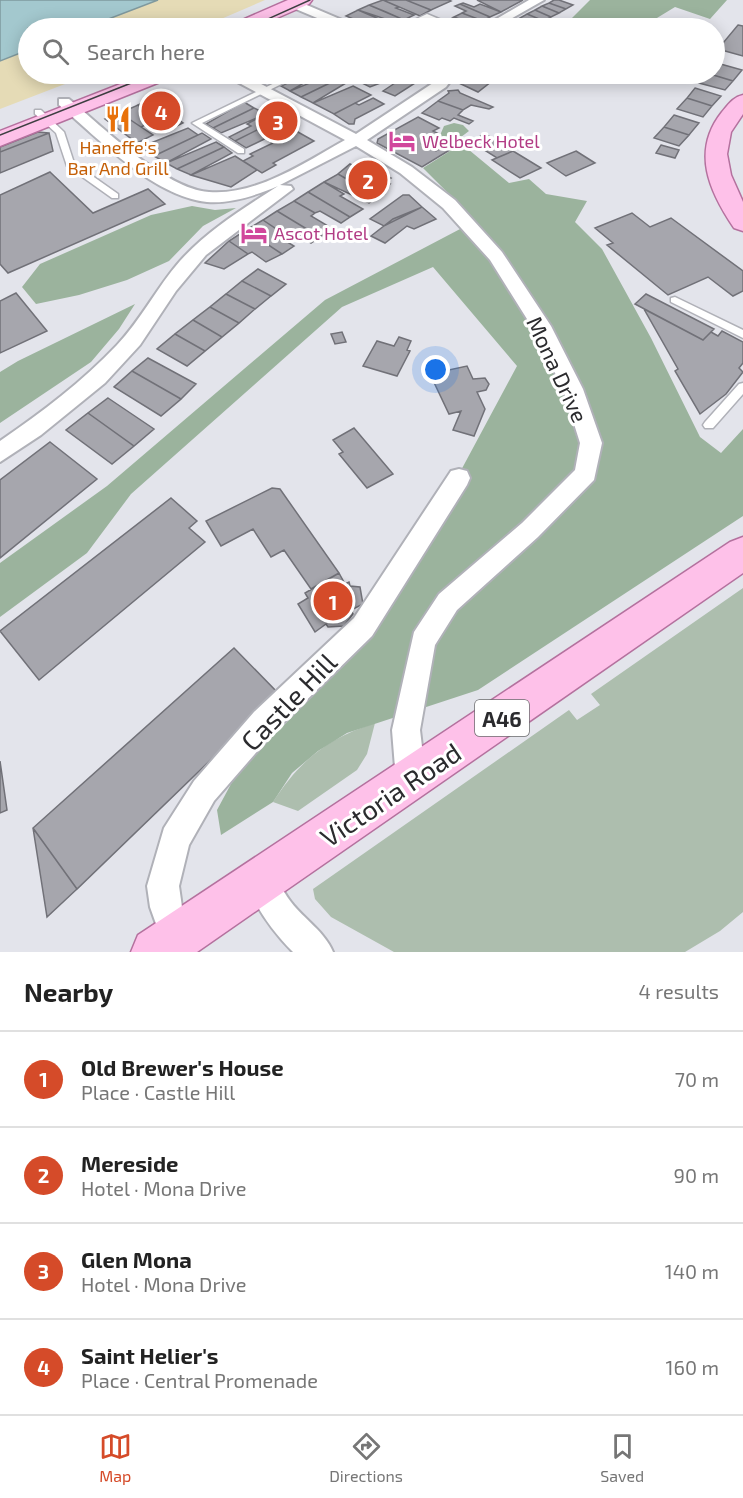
<!DOCTYPE html>
<html lang="en">
<head>
<meta charset="utf-8">
<style>
	body { margin:0; font-family:"Exo 2",sans-serif; background:#f6f6f6; color:#222 }
	.you { position:absolute; left:436px; top:370px; width:21px; height:21px; margin:-15px; border:4px solid #fff; border-radius:50%; background:#1a73e8; box-shadow:0 0 0 9px #1a73e833 }
	.badge { display:grid; place-items:center; width:39px; height:39px; border-radius:50%; background:#d54b29; color:#fff; font-size:20px; font-weight:700 }
	.pin { position:absolute; translate:-50% -50%; border:3px solid #fff; box-shadow:0 2px 6px #0006 }
	.list { margin:0; padding:0; list-style:none }
	h2 { display:flex; justify-content:space-between; align-items:center; height:78px; margin:0; padding:0 24px; font-size:26px }
	h2 small { font-size:20px; font-weight:400; color:#767676 }
	.list li { display:grid; grid-template-columns:39px 1fr auto; gap:18px; align-items:center; box-sizing:border-box; height:96px; padding:0 24px; border-top:2px solid #e0e0e0 }
	.list b { display:block; font-size:22px; white-space:nowrap }
	.list p { margin:0; font-size:20px; white-space:nowrap; color:#767676 }
	.list em { font-size:20px; font-style:normal; color:#767676 }
	.icon { flex:none; width:33px; height:33px; fill:none; stroke:currentColor; stroke-width:2; stroke-linecap:round; stroke-linejoin:round }
	.map { position:relative; flex:none; width:743px; height:952px; overflow:hidden }
	.search { position:absolute; background:#fff; box-shadow:0 3px 15px #0003; left:18px; right:18px; top:18px; height:66px; display:flex; align-items:center; gap:15px; box-sizing:border-box; padding:0 21px; border-radius:33px; color:#767676; font-size:22px }
	.sheet { height:462px; background:#fff }
	nav { display:flex; justify-content:space-around; align-items:center; box-sizing:border-box; height:84px; border-top:2px solid #e0e0e0; background:#fff; font-size:16px; color:#767676 }
	nav a { display:grid; justify-items:center; gap:3px }
	nav .on { color:#d54b29 }
	.map>svg:first-child { display:block }
	.green { fill:#adbeae }
	.forest { fill:#9bb39d }
	.sand { fill:#e5dbb6 }
	.water { fill:#a3c8ce; stroke:#7f999e; stroke-width:1.5 }
	.building { fill:#a6a6ad; stroke:#717178; stroke-width:1.5 }
	.lines { fill:none; stroke-linecap:round; stroke-linejoin:round }
	.lane-casing { stroke:#b0b1b8; stroke-width:3 }
	.street-casing { stroke:#b0b1b8; stroke-width:4 }
	.primary-casing { stroke:#b4719e; stroke-width:3 }
	.lane { fill:#fff; fill-rule:evenodd }
	.street { fill:#fff; fill-rule:evenodd }
	.primary { fill:#fec1e9; fill-rule:evenodd }
	.tram { stroke:#3e3f42; stroke-width:1.5 }
	.labels { text-anchor:middle; dominant-baseline:central; stroke-width:6; stroke-linejoin:round; paint-order:stroke }
	.far-hotel-label { font-size:18px; fill:#b23c85; stroke:#fff; text-anchor:start }
	.far-food-label { font-size:18px; fill:#c56008; stroke:#fff }
	.shield { fill:#fff; stroke:#6b6b6d; stroke-width:1.5 }
	.shield-label { font-size:21px; font-weight:bold; fill:#2b2b2e }
	.street-label { font-size:22px; fill:#2b2b2e; stroke:#fff }
	.near-street-label { font-size:27px; fill:#2b2b2e; stroke:#fff }
</style>
</head>
<body>
<div class="map">
<svg width="743" height="952" viewBox="0 0 743 952">
	<rect width="100%" height="100%" fill="#e3e4eb"/>
	<path class="green" d="M743 588V912L720 931 685 952H394L331 917 315 899 313 889 569 710 577 720 600 705 591 694Z
		M375 723 367 754 357 770 298 811 273 802C301 759 327 739 375 723Z"/>
	<path class="forest" d="M590 0H727L710 19 675 7 652 21 660 28H547L571 19Z
		M454 123 463 125 469 131 457 140 509 183 529 179 546 194 587 201 575 222 602 249 651 338 700 437 721 453 743 429V516L478 690 347 733 318 751 292 773 273 802 221 835 217 810 238 771 371 638 517 366 433 267 342 307 131 494 87 553 0 617V563L107 486 325 300 462 228 455 200 423 168 450 151 438 140 444 126Z
		M192 206 215 210 236 208 203 226 169 261 127 280 79 295 36 304 22 287 40 264 151 215Z
		M135 304 119 329 91 362 0 423V372L18 361Z"/>
	<path class="sand" d="M0 0H265L200 28H28V74H91L0 109Z"/>
	<path class="water" d="M0 0H158L85 28H28V50L0 61Z"/>
	<path class="building" d="M383 0 399 7 396 8 414 15 404 20 369 5Z
		M383 0H406L431 10 420 16Z
		M406 0H449L451 1 431 10Z
		M477 0H523L501 12Z
		M554 0H559L573 5 566 9 549 3Z
		M463 3 474 7 480 4 501 12 490 17 460 4Z
		M549 3 566 9 559 13 542 6Z
		M460 4 490 17 483 21 462 13 466 11 455 6Z
		M369 5 386 12 404 20 397 23 358 10Z
		M542 6 559 13 551 17 535 10Z
		M358 10 391 24 389 25 394 27 375 28 346 16Z
		M535 10 551 17 544 21 527 14Z
		M462 13 483 21 475 25 454 17Z
		M527 14 544 21 536 25 520 18Z
		M454 17 475 25 462 28 445 22Z
		M520 18 536 25 527 28 512 22Z
		M428 22 443 28H414Z
		M738 25 743 26V56L718 49Z
		M717 63 742 70 733 81 710 74H714Z
		M253 74H290L270 83Z
		M307 74H320L290 91 281 86Z
		M358 74H381L362 83 350 77Z
		M381 74H404L370 87 362 83Z
		M404 74 426 76 395 96 383 91 395 83 390 81Z
		M480 74H501L478 92 461 84 482 75Z
		M707 74H710L733 81 725 90 699 83Z
		M329 75 338 79 301 97 290 91Z
		M338 79 346 83 313 103 301 97Z
		M353 86 371 95 334 114 313 103Z
		M695 88 721 96 712 106 687 98Z
		M458 90 460 93 493 107 489 109 471 105 463 110 438 101 449 93 448 91Z
		M159 96 179 109 169 113 183 123 173 128 138 105Z
		M373 98 384 104 355 119 354 124H349L334 114 355 103 359 105Z
		M687 98 712 106 703 117 677 109Z
		M438 101 463 110 458 115 473 121 469 124 454 118 450 121 442 118 439 120 422 113Z
		M244 102 254 108 213 128 206 124Z
		M138 105 173 128 163 132 150 123 141 127 120 113Z
		M254 108 266 114 221 133 213 128Z
		M120 113 153 135 137 143 105 119Z
		M266 114 277 120 235 141 229 137 251 126 247 124Z
		M674 115 699 123 689 135 664 127Z
		M418 117 439 128 433 131 439 134 422 144 436 151 441 148 448 151 422 167 377 143 378 139Z
		M277 120 289 127 246 148 235 141Z
		M289 127 314 141 273 163 276 165 262 173 243 161 253 156 250 154 273 143 266 139Z
		M664 127 689 135 679 146 654 138Z
		M188 128 198 135 154 156 141 147Z
		M38 132 49 133 0 152V147Z
		M49 133 53 151 0 173V152Z
		M202 133 211 139 166 163 154 156Z
		M485 134 513 151 497 158 470 141Z
		M216 142 224 147 177 169 166 163Z
		M661 145 679 150 675 158 656 153Z
		M224 147 232 153 191 175 177 169Z
		M513 151 541 168 520 178 492 160Z
		M576 151 595 163 566 176 547 163Z
		M235 156 257 170 231 187 191 175Z
		M363 163 391 178 385 182 390 184 380 191 384 194 378 197 338 174 350 164 356 167Z
		M50 172 93 213 148 189 165 204 8 273 0 264V195Z
		M338 174 378 197 369 203 324 182Z
		M324 182 344 194 340 196 363 209 350 217 308 192Z
		M308 192 350 217 341 223 320 211 315 213 294 201Z
		M403 195H409L422 207 384 226 370 219Z
		M294 201 315 213 311 216 333 229 320 237 277 211Z
		M422 207 436 219 414 229 407 226 385 243 371 236 393 219Z
		M277 211 320 237 311 243 290 230 284 234 263 220Z
		M632 213 650 227 671 218 743 271V291L733 296 708 277 668 295 607 245 613 243 595 228Z
		M263 220 284 234 279 237 294 246 282 254 246 230Z
		M246 230 282 254 266 262 252 252 248 254 229 241Z
		M229 241 248 254 224 269 205 263Z
		M258 269 286 284 271 296 242 281Z
		M242 281 271 296 255 309 226 294Z
		M16 293 47 331 0 353V301Z
		M226 294 255 309 239 323 210 307Z
		M646 294 714 329 703 340 635 304Z
		M210 307 239 323 222 337 193 320Z
		M644 309 703 340 711 332 718 336 722 331 743 342V363L739 368 743 372 726 394 700 414 675 371 678 369Z
		M193 320 222 337 205 351 175 334Z
		M342 332 346 342 335 344 331 334Z
		M175 334 205 351 187 366 157 349Z
		M399 337 411 341 407 350 410 351 397 376 363 366 377 341 394 346Z
		M148 358 196 384 181 399 132 371Z
		M467 366 473 379 485 378 489 384 486 390 477 392 485 409 474 436 453 430 461 411 449 414 430 374Z
		M132 371 181 399 161 416 114 387Z
		M108 398 154 429 134 446 88 413Z
		M88 413 134 446 112 464 66 430Z
		M354 428 393 474 367 488 339 454 343 452 333 440Z
		M50 442 97 479 0 558V480Z
		M272 488 280 489 339 573 311 589 284 550 271 557 253 529 221 546 206 521Z
		M171 498 197 521 189 528 205 542 39 680 0 631Z
		M339 573 345 584 349 582 350 586 360 587 363 604 351 610 353 614 344 626 328 627 326 624 315 632 298 604 308 598 305 593Z
		M234 648 279 694 77 889 33 828Z
		M0 761 7 810 0 813Z
		M33 828 77 889 47 917Z"/>
	<g class="lines">
		<g class="lane-casing">
			<path id="lane" d="M427 14 458 27 459 28H451L427 18 404 28 399 27Z
				M293 74H302L202 123 244 149V153H238L192 123Z
				M35 110H41L64 132 74 163 118 194V198H112L67 166 56 133 35 114Z
				M675 297 743 330V338L671 302V298Z
				M743 383V394L713 428H705L703 425 705 422 739 384Z"/>
		</g>
		<g class="street-casing">
			<path id="street" d="M295 0 354 25 356 28H341L291 7 289 4Z
				M529 0H544L495 28H481Z
				M227 74H242L356 134 436 81 438 74H450L452 79 446 87 367 140 412 167 455 200 502 252 551 326 583 389 602 443 594 480 538 537 457 610 435 645 420 730 426 780 421 790 411 795 401 790 396 780 392 730 414 632 439 594 522 523 575 470 580 443 563 389 532 327 490 260 443 208 400 173 356 146 280 185 291 186 293 189 206 255 176 291 140 345 105 383 41 435 0 462V441C42 412 82 382 117 345 141 320 157 287 180 261 208 230 244 208 278 186 257 195 231 204 207 202 153 196 99 139 59 105V99H69C103 127 165 189 209 192 256 196 306 162 345 140L228 77Z
				M459 469 467 471 470 478 467 485 372 636 274 732 214 801 189 845 179 886 182 907 193 937 189 949 180 952 165 949 150 907 147 886 164 828 194 781 254 712 354 618 451 471Z
				M261 866C277 873 280 888 291 902 304 919 325 932 333 952H293C272 931 257 909 245 882L250 871Z"/>
		</g>
		<g class="primary-casing">
			<path id="primary" d="M288 0H312L309 4 254 28H231L233 24Z
				M146 74H173L170 78 0 146V131Z
				M743 95V114L731 132 727 154 731 175 743 202V231L734 228C709 191 691 151 722 112 728 105 733 97 743 95Z
				M743 537V573L197 952H131L138 935 730 542Z"/>
		</g>
		<use href="#lane" class="lane"/>
		<use href="#street" class="street"/>
		<use href="#primary" class="primary"/>
		<path class="tram" d="M248 28 310 0
			M0 135 154 74"/>
	</g>
	<defs>
		<g id="restaurant-bare" transform="scale(2.07)"><path d="M-5-6h1v4h1v-4h1v4h1v-4h1v5L-1.5 .5V6h-2V.5L-5-1ZM5-6V6H3V1.5H1.5Q1.5-4 5-6Z" fill="#e8710a" stroke="#fff" stroke-width="2.5" paint-order="stroke"/></g>
		<g id="hotel-bare" transform="scale(2.07)"><path d="M-6-4.5h1.5V1H6V5H4.5V3h-9V5H-6ZM-4 0a1.8 1.8 0 1 1 3.6 0ZM.5 0V-2.5h3Q6-2.5 6 0Z" fill="#d1479c" stroke="#fff" stroke-width="2.5" paint-order="stroke"/></g>
	</defs>
	<g fill-rule="evenodd">
		<use href="#restaurant-bare" x="118" y="119"/>
		<use href="#hotel-bare" x="402" y="141"/>
		<use href="#hotel-bare" x="254" y="233"/>
	</g>
	<g class="labels">
		<g class="far-hotel-label">
			<text x="422" y="141">Welbeck Hotel</text>
			<text x="274" y="233">Ascot Hotel</text>
		</g>
		<g class="far-food-label">
			<text x="118" y="147">Haneffe's<tspan x="118" dy="21">Bar And Grill</tspan></text>
		</g>
		<rect class="shield" x="475" y="700" width="54" height="36" rx="4.5"/>
		<g class="shield-label">
			<text x="502" y="718">A46</text>
		</g>
		<g class="street-label">
			<text transform="translate(558 369) rotate(65)">Mona Drive</text>
		</g>
		<g class="near-street-label">
			<text transform="translate(288 701) rotate(-46)">Castle Hill</text>
			<text transform="translate(390 794) rotate(-34)">Victoria Road</text>
		</g>
	</g>
</svg>
<div class="you"></div>
<div class="pin badge" style="left:333px;top:601px">1</div>
<div class="pin badge" style="left:368px;top:180px">2</div>
<div class="pin badge" style="left:278px;top:121px">3</div>
<div class="pin badge" style="left:161px;top:111px">4</div>
<div class="search"><svg class="icon" aria-label="search" viewBox="0 0 24 24"><circle cx="10" cy="10" r="6"/><path d="M15 15l6 6"/></svg>Search here</div>
</div>
<section class="sheet">
<h2>Nearby<small>4 results</small></h2>
<ul class="list">
<li><span class="badge">1</span><div><b>Old Brewer's House</b><p>Place · Castle Hill</p></div><em>70 m</em></li>
<li><span class="badge">2</span><div><b>Mereside</b><p>Hotel · Mona Drive</p></div><em>90 m</em></li>
<li><span class="badge">3</span><div><b>Glen Mona</b><p>Hotel · Mona Drive</p></div><em>140 m</em></li>
<li><span class="badge">4</span><div><b>Saint Helier's</b><p>Place · Central Promenade</p></div><em>160 m</em></li>
</ul>
</section>
<nav>
<a class="on"><svg class="icon" aria-label="map" viewBox="0 0 24 24"><path d="M3 6l6-2 6 2 6-2v14l-6 2-6-2-6 2zM9 4v14M15 6v14"/></svg>Map</a>
<a><svg class="icon" aria-label="directions" viewBox="0 0 24 24"><path d="M12 3l9 9-9 9-9-9zM9 14v-3h6M13 9l2 2-2 2"/></svg>Directions</a>
<a><svg class="icon" aria-label="saved" viewBox="0 0 24 24"><path d="M7 4h10v16l-5-4-5 4z"/></svg>Saved</a>
</nav>
</body>
</html>
